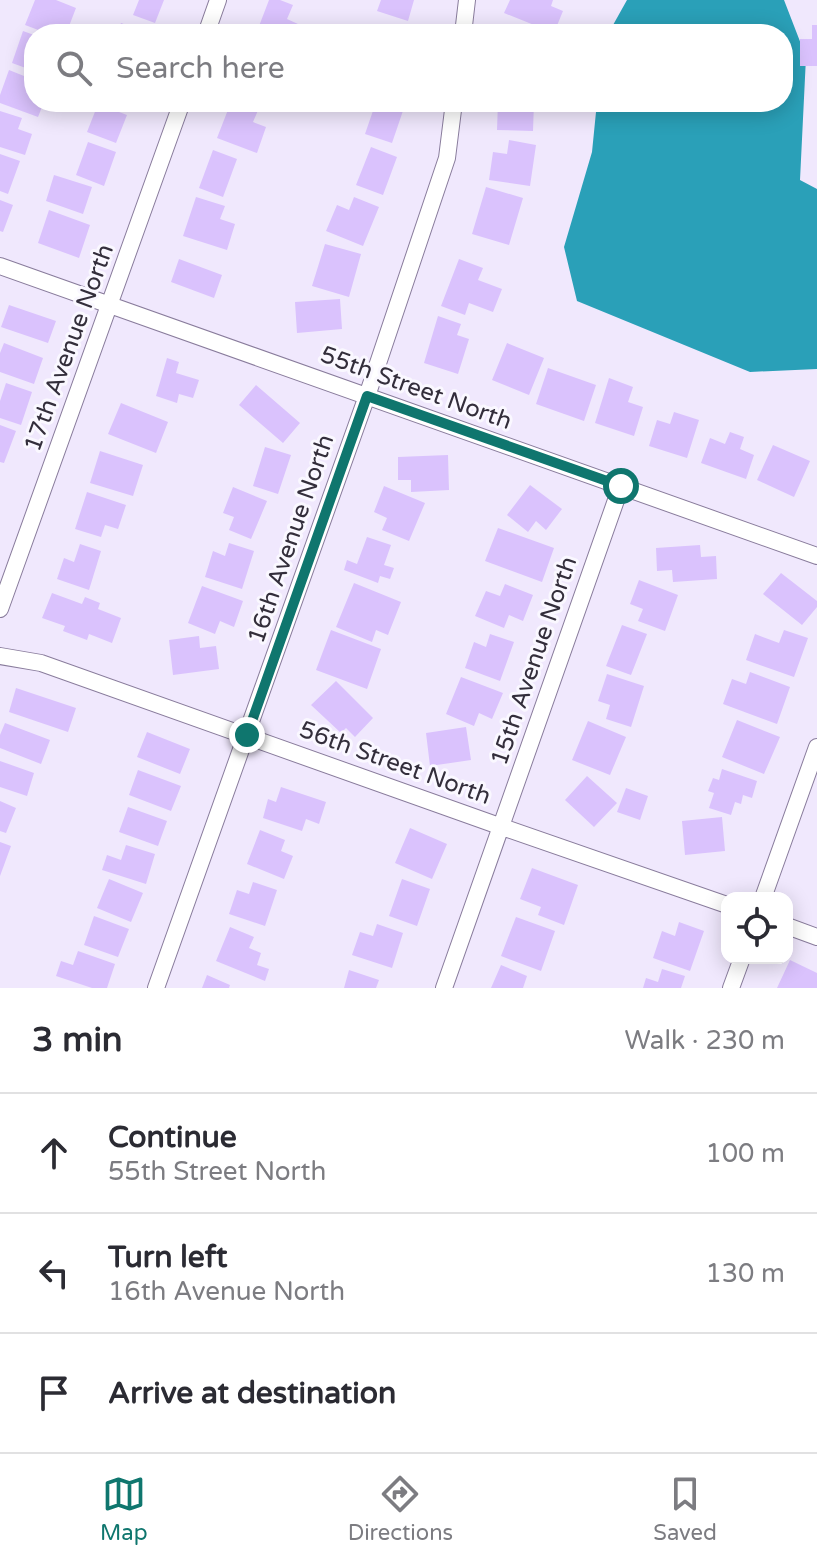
<!DOCTYPE html>
<html lang="en">
<head>
<meta charset="utf-8">
<style>
	body { margin:0; font-family:"Varela Round",sans-serif; background:#f2f2f3; color:#2b2b33 }
	.controls { position:absolute; right:24px; bottom:24px; display:grid; overflow:hidden; border-radius:16px; box-shadow:0 4px 20px #0003 }
	.controls button { width:72px; height:72px; display:grid; place-items:center; padding:0; border:0; border-bottom:2px solid #e1e1e2; background:#fff; color:#2b2b33; font:40px sans-serif }
	.stop { position:absolute; width:24px; height:24px; margin:-18px; border:6px solid #0f766e; border-radius:50%; background:#fff }
	.stop.end { background:#0f766e; border-color:#fff; box-shadow:0 2px 8px #0008 }
	.list { margin:0; padding:0; list-style:none }
	h2 { display:flex; justify-content:space-between; align-items:center; height:104px; margin:0; padding:0 32px; font-size:34px }
	h2 small { font-size:26px; font-weight:400; color:#7c7c81 }
	.list li { display:grid; grid-template-columns:52px 1fr auto; gap:24px; align-items:center; box-sizing:border-box; height:120px; padding:0 32px; border-top:2px solid #e1e1e2 }
	.list b { display:block; font-size:30px; white-space:nowrap }
	.list p { margin:0; font-size:26px; white-space:nowrap; color:#7c7c81 }
	.list em { font-size:26px; font-style:normal; color:#7c7c81 }
	.icon { flex:none; width:44px; height:44px; fill:none; stroke:currentColor; stroke-width:2; stroke-linecap:round; stroke-linejoin:round }
	.map { position:relative; flex:none; width:817px; height:988px; overflow:hidden }
	.search { position:absolute; background:#fff; box-shadow:0 4px 20px #0003; left:24px; right:24px; top:24px; height:88px; display:flex; align-items:center; gap:20px; box-sizing:border-box; padding:0 28px; border-radius:32px; color:#7c7c81; font-size:30px }
	.sheet { height:464px; background:#fff }
	nav { display:flex; justify-content:space-around; align-items:center; box-sizing:border-box; height:112px; border-top:2px solid #e1e1e2; background:#fff; font-size:22px; color:#7c7c81 }
	nav a { display:grid; justify-items:center; gap:4px }
	nav .on { color:#0f766e }
	.map>svg:first-child { display:block }
	.water { fill:#2aa0b8 }
	.building { fill:#dac2fd }
	.lines { fill:none; stroke-linecap:round; stroke-linejoin:round }
	.minor-casing { stroke:#897c9c; stroke-width:18 }
	.minor { stroke:#fff; stroke-width:16 }
	.route { stroke:#0f766e; stroke-width:10 }
	.labels { text-anchor:middle; dominant-baseline:central; stroke-width:6; stroke-linejoin:round; paint-order:stroke }
	.street-label { font-size:24px; fill:#332e3b; stroke:#faf8ff }
</style>
</head>
<body>
<div class="map">
<svg width="817" height="988" viewBox="0 0 817 988">
	<rect width="100%" height="100%" fill="#f0e8fd"/>
	<path class="water" d="M627 0H784L806 57 800 180 817 189V369L750 372 577 301 564 247 592 152 597 102H783V34H608Z"/>
	<path class="building" d="M35 0H56L76 8 66 34H49L25 25Z
		M139 0H164L155 23 133 15Z
		M269 0H280L293 5 287 19 298 24 294 34H256Z
		M381 0H414L408 21 377 11Z
		M510 0H553L551 6 563 11 554 33 504 13Z
		M121 23 151 34H117Z
		M812 25H817V66H800V39H812Z
		M23 31 34 35V71L12 63Z
		M9 70 34 80 32 91 34 92V102H44L38 117 0 103V95Z
		M231 102H241L259 108 253 122 266 127 257 153 217 138Z
		M376 102H406L392 143 365 134Z
		M498 102H534L533 131 497 130Z
		M98 104 127 115 116 143 87 132Z
		M0 111 22 118 18 129 32 134 25 155 0 147Z
		M509 140 536 145 530 186 489 180 493 152 507 154Z
		M88 142 116 152 104 186 76 175Z
		M371 147 397 157 383 195 356 185Z
		M213 150 237 159 223 197 199 188Z
		M0 154 20 161 8 194 0 191Z
		M54 175 92 187 83 214 46 201Z
		M486 187 523 198 509 245 472 234Z
		M196 197 225 206 220 219 235 224 227 250 183 236Z
		M354 197 379 207 363 246 326 231 337 205 349 210Z
		M0 200 13 205 3 232 0 231Z
		M49 210 90 225 79 258 38 243Z
		M325 244 361 254 349 297 312 286Z
		M179 259 222 275 214 298 171 282Z
		M459 259 483 268 478 280 502 289 493 312 469 303 465 315 441 306Z
		M340 299 342 329 297 333 295 302Z
		M9 305 56 321 48 343 1 327Z
		M438 316 461 324 457 335 469 339 458 374 424 363Z
		M4 343 43 358 34 384 0 372V353Z
		M507 343 544 358 529 395 492 380Z
		M167 358 179 362 176 373 199 380 193 398 179 394 177 403 156 396Z
		M548 368 596 385 584 421 536 404Z
		M609 378 633 387 628 402 643 407 634 436 595 423Z
		M6 383 32 392 21 425 0 418V401Z
		M256 385 300 423 283 443 239 405Z
		M121 403 168 422 156 453 108 434Z
		M674 412 699 420 687 458 649 446 657 420 670 424Z
		M0 425 16 431 4 463 0 462Z
		M730 432 744 437 740 449 754 455 746 479 701 463 710 438 725 444Z
		M773 445 810 461 794 497 757 480Z
		M265 447 291 455 278 494 253 486Z
		M100 451 143 465 133 496 90 483Z
		M448 455 449 490 411 492V480H398V457Z
		M530 485 562 509 546 530 536 521 528 532 507 515Z
		M384 486 425 503 409 541 382 530 387 518 374 512Z
		M233 487 267 501 251 539 229 530 234 517 223 513Z
		M87 492 126 505 118 529 105 525 101 537 75 529Z
		M498 528 554 548 542 582 485 561Z
		M367 537 391 545 384 565 394 568 390 579 380 576 378 583 344 570 347 560 357 564Z
		M229 543 254 551 242 589 205 577 213 551 225 556Z
		M80 544 101 551 89 590 57 579 64 558 74 562Z
		M700 545 701 557 716 556 717 579 673 582 672 570 657 571 656 548Z
		M781 573 817 601V607L802 625 763 594Z
		M639 580 678 595 665 631 638 621 643 609 630 604Z
		M354 583 401 602 388 635 376 630 372 642 336 627Z
		M505 584 533 595 523 621 509 615 504 628 475 616 486 591 500 596Z
		M202 586 243 601 234 627 220 621 215 634 188 623Z
		M52 593 82 604 85 597 100 603 98 609 121 618 112 643 89 634 87 640 63 631 65 626 42 618Z
		M622 625 647 634 631 675 606 666Z
		M331 630 381 649 367 689 316 670Z
		M784 630 808 638 794 677 746 660 755 634 779 643Z
		M490 634 514 642 500 681 465 668 474 642 486 647Z
		M199 636 200 648 216 646 219 669 173 675 169 640Z
		M750 672 790 687 777 724 723 704 732 679 746 684Z
		M607 674 644 686 631 727 606 719 610 705 598 701Z
		M461 677 503 693 492 719 479 713 474 726 446 714Z
		M336 681 373 718 355 737 346 728 341 733 311 705Z
		M16 688 76 708 68 732 9 712Z
		M737 720 780 737 764 774 722 757Z
		M588 721 626 737 610 775 572 760Z
		M5 723 50 740 41 764 0 748V735Z
		M466 727 471 760 430 766 426 733Z
		M147 732 190 749 180 774 137 757Z
		M0 761 34 773 27 796 0 787Z
		M722 769 757 781 752 798 743 795 741 804 735 802 731 815 709 808 714 793 708 791 713 778 719 780Z
		M138 770 181 786 171 811 129 795Z
		M587 776 617 803 594 827 565 800Z
		M281 787 326 802 319 824 306 819 302 831 263 818 268 799 276 802Z
		M626 788 648 796 640 820 617 812Z
		M0 801 16 808 6 833 0 831Z
		M128 807 167 821 158 846 119 832Z
		M722 817 725 851 685 855 682 821Z
		M410 828 447 844 432 879 395 863Z
		M260 830 285 840 281 851 293 856 284 879 247 864Z
		M0 842 11 846 0 876Z
		M126 845 155 854 146 884 102 870 107 855 121 860Z
		M532 868 578 885 564 925 538 915 541 907 520 899Z
		M109 879 143 893 131 922 97 908Z
		M402 879 430 889 417 926 389 916Z
		M253 882 277 890 265 926 229 914 237 890 249 894Z
		M94 916 129 929 118 957 84 945Z
		M516 917 555 931 541 971 501 956Z
		M679 922 704 931 690 971 653 958 662 931 675 936Z
		M377 924 403 933 392 968 352 955 360 932 373 936Z
		M230 927 254 937 249 948 261 953 257 965 269 969 265 981 216 961Z
		M78 951 115 964 107 988H92L56 976 61 961 73 965Z
		M790 960 817 973V988H777Z
		M501 965 527 976 523 988H491Z
		M662 969 685 976 681 988H643L646 978 658 982Z
		M349 970 379 980 376 988H344Z
		M207 975 230 985 229 988H202Z"/>
	<g class="lines">
		<g class="minor-casing">
			<path id="minor" d="M206 34 218 0
				M463 34 467 0
				M0 266 817 556
				M0 609 182 102
				M0 656 41 663 502 827 727 905
				M763 898 817 747
				M787 926 817 937
				M156 988 367 396 447 158 454 102
				M444 988 621 486
				M731 988 742 958"/>
		</g>
		<use href="#minor" class="minor"/>
	</g>
	<g class="lines">
		<path class="route" d="M247 735 367 396 621 486"/>
	</g>
	<g class="labels">
		<g class="street-label">
			<text transform="translate(69 348) rotate(-70)">17th Avenue North</text>
			<text transform="translate(416 388) rotate(20)">55th Street North</text>
			<text transform="translate(291 539) rotate(-71)">16th Avenue North</text>
			<text transform="translate(534 661) rotate(-71)">15th Avenue North</text>
			<text transform="translate(395 763) rotate(20)">56th Street North</text>
		</g>
	</g>
</svg>
<div class="controls">
<button><svg class="icon" aria-label="locate" viewBox="0 0 24 24"><circle cx="12" cy="12" r="6"/><path d="M12 2v4M12 18v4M2 12h4M18 12h4"/></svg></button>
</div>
<div class="stop" style="left:621px;top:486px"></div>
<div class="stop end" style="left:247px;top:735px"></div>
<div class="search"><svg class="icon" aria-label="search" viewBox="0 0 24 24"><circle cx="10" cy="10" r="6"/><path d="M15 15l6 6"/></svg>Search here</div>
</div>
<section class="sheet">
<h2>3 min<small>Walk · 230 m</small></h2>
<ul class="list">
<li><svg class="icon" aria-label="ahead" viewBox="0 0 24 24"><path d="M12 20V5M6 11l6-6 6 6"/></svg><div><b>Continue</b><p>55th Street North</p></div><em>100 m</em></li>
<li><svg class="icon" aria-label="left" viewBox="0 0 24 24"><path d="M17 20v-9H6M10 6l-5 5 5 5"/></svg><div><b>Turn left</b><p>16th Avenue North</p></div><em>130 m</em></li>
<li><svg class="icon" aria-label="arrive" viewBox="0 0 24 24"><path d="M6 21V4h12l-3 4 3 4H6"/></svg><div><b>Arrive at destination</b></div></li>
</ul>
</section>
<nav>
<a class="on"><svg class="icon" aria-label="map" viewBox="0 0 24 24"><path d="M3 6l6-2 6 2 6-2v14l-6 2-6-2-6 2zM9 4v14M15 6v14"/></svg>Map</a>
<a><svg class="icon" aria-label="directions" viewBox="0 0 24 24"><path d="M12 3l9 9-9 9-9-9zM9 14v-3h6M13 9l2 2-2 2"/></svg>Directions</a>
<a><svg class="icon" aria-label="saved" viewBox="0 0 24 24"><path d="M7 4h10v16l-5-4-5 4z"/></svg>Saved</a>
</nav>
</body>
</html>
